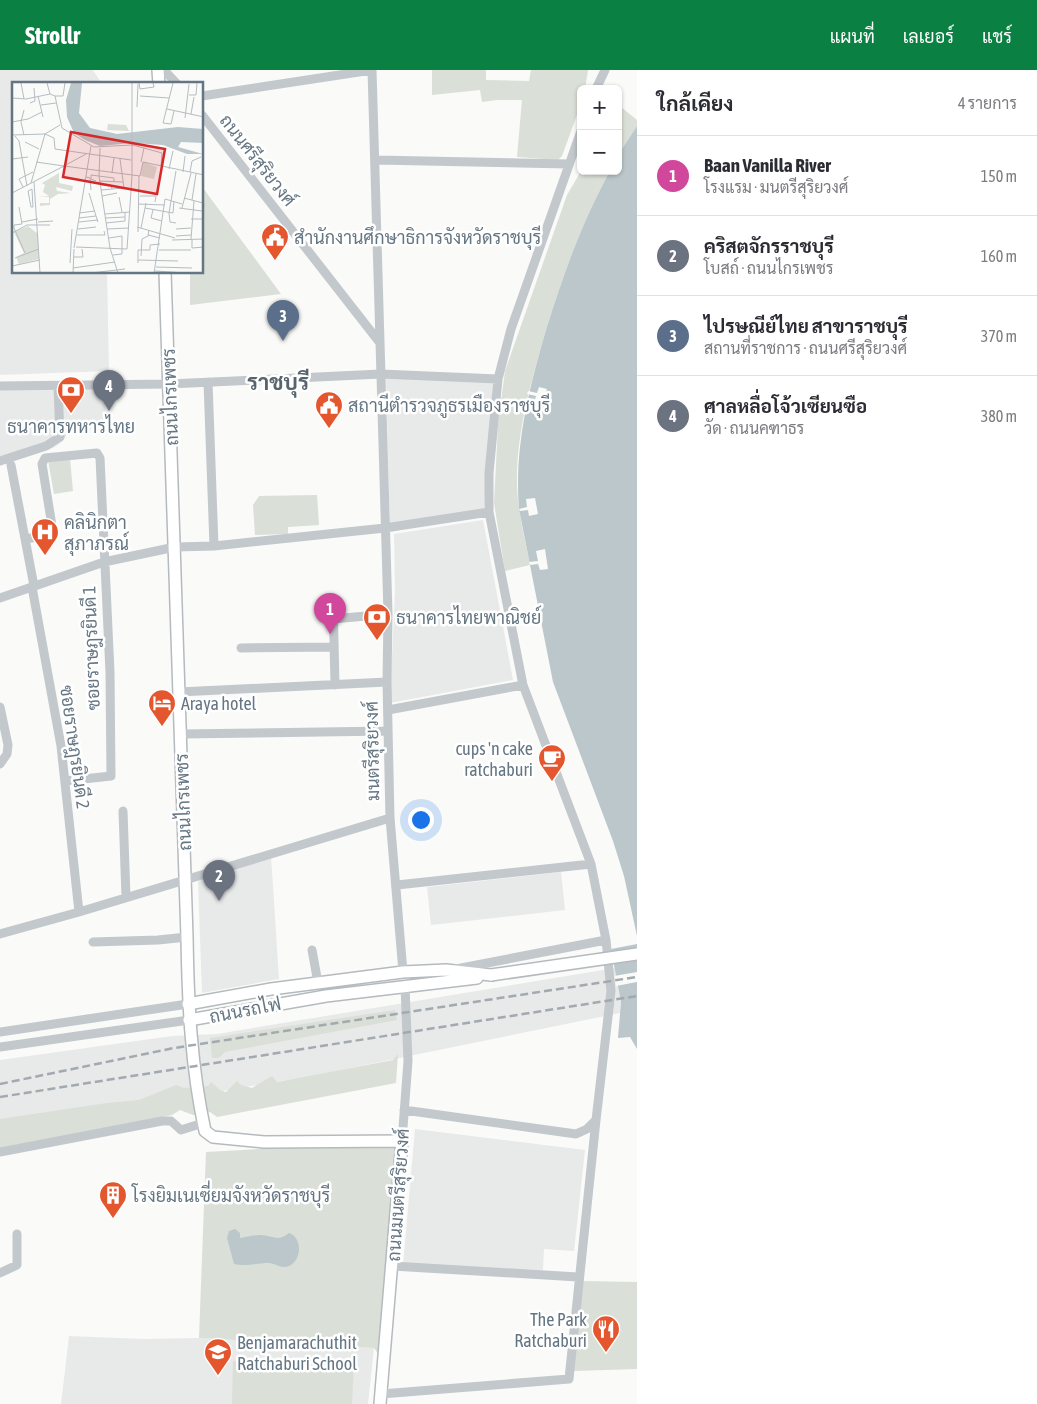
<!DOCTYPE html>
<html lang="th">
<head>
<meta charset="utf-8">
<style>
	body { margin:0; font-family:"Asap Condensed",Sarabun,sans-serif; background:#f7f7f7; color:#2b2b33 }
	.controls { position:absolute; right:15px; top:15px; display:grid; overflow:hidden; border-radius:8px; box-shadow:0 1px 4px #0004 }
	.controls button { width:45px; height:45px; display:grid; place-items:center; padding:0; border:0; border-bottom:1px solid #e1e1e2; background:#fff; color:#2b2b33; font:25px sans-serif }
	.you { position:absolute; left:420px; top:749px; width:18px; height:18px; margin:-12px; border:4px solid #fff; border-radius:50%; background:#1a73e8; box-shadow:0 0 0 8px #1a73e833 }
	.badge { display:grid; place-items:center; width:32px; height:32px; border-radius:50%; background:#0b8043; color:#fff; font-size:16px; font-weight:700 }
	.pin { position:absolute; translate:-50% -41px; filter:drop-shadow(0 1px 2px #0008) }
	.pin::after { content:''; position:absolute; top:26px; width:18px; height:15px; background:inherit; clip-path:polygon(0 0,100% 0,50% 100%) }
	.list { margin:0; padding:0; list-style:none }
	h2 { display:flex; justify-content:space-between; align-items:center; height:65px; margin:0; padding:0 20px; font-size:21px }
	h2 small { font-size:16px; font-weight:400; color:#7c7c81 }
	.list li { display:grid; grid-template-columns:32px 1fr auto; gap:15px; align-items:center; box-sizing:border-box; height:80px; padding:0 20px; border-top:1px solid #e1e1e2 }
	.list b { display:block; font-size:19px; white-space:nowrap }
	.list p { margin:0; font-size:16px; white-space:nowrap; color:#7c7c81 }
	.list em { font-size:16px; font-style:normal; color:#7c7c81 }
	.map { position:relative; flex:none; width:637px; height:1334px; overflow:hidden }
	header { display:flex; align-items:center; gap:30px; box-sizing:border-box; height:70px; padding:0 25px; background:#0b8043; color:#fff }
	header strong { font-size:24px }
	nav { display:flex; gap:28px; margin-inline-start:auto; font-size:18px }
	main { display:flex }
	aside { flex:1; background:#fff }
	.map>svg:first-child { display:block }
	.built { fill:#e8e9e9 }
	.green { fill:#dadfd7 }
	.water { fill:#bbc7cb }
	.pier { fill:#fafaf8 }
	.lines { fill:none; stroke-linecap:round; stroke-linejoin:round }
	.major-casing { stroke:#b5babe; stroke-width:14 }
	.minor { stroke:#c3c8cc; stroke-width:9 }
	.major { stroke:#fff; stroke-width:11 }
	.rail { stroke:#a2aab0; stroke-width:2.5; stroke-dasharray:8 4; stroke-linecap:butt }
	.major-bridge-casing { stroke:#b5babe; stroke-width:14; stroke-linecap:butt }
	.major-bridge { stroke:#fff; stroke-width:11 }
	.labels { text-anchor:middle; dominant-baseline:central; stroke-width:5; stroke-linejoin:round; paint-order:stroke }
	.street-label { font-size:18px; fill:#657683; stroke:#fff }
	.poi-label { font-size:18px; fill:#657683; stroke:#fff; text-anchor:start }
	.district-label { font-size:22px; font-weight:bold; fill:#57646e; stroke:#fff }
	.inset-road { fill:none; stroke:#b5bdc2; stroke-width:1 }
	.view { fill:#d62828; fill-opacity:0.15; stroke:#d62828; stroke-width:2.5 }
	.inset-edge { fill:none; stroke:#657683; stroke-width:2.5 }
</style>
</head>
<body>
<header>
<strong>Strollr</strong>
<nav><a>แผนที่</a><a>เลเยอร์</a><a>แชร์</a></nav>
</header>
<main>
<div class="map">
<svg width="637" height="1334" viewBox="0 0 637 1334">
	<rect width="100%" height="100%" fill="#fafaf8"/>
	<path class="built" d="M0 0H93L102 14H14V202L107 203 109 301 0 305Z
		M386 308 493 312 484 439 390 454Z
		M0 318 104 319 106 356 92 357 89 363H68L63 371 53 378 0 394Z
		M483 450 513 610 390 633 395 522 394 464Z
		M271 786 279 909 202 923 198 812 201 809Z
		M561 802 565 840 431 855 427 817Z
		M615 898 621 932 620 943 311 1006 0 1058V990L172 966 217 964Z
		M415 1059 585 1080 574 1181 544 1179 543 1200 479 1199 403 1195Z
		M69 1266 144 1269 199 1268 374 1278 368 1334H61Z"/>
	<path class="green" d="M432 0H486V10L529 11 531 0H588L585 19H581V34L562 86 558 90 517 87 522 30H497L482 32 480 20 432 25Z
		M621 37 637 50V56L618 85V42Z
		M581 101H610C581 154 561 210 544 267 530 316 516 365 517 416 518 443 525 469 530 495L505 501 494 433 498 355 505 301 567 125Z
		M203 118 281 224 190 235V203L202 202Z
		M70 389 73 421 54 424 48 390Z
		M317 425 319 455 288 457V464L255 465 253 435 259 426Z
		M395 940 397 950 225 982 219 988H212L210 968Z
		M398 984 396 1013 217 1047 210 1042 193 1045 180 1040 172 1045 0 1078V1049L107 1033 139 1030 176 1015 184 1018 208 1016 211 1012 220 1020 226 1022 237 1011 241 1015 252 1018 272 1006 277 1012 393 990Z
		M402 1071 384 1292 374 1278 199 1268 206 1082Z
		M582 1211 637 1212V1299L573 1301Z
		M233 1291 354 1293 352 1334H232Z"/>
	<path class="water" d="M637 56V866L624 806 613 771 553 612 519 439C514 376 529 319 546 260 563 205 582 152 610 101H618V85Z
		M637 874V979L630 967 618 968 621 932 611 879Z
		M235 1159 240 1163V1168C247 1167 254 1165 261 1165 274 1166 278 1172 289 1163 304 1168 302 1196 284 1197 279 1197 274 1193 269 1193 257 1193 246 1197 234 1194L227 1168 229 1161Z"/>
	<path class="pier" d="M539 317 547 319 543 334 534 333 536 326 527 324 528 321 537 323Z
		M535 428 538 444 529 446 528 440 520 441 519 439 527 437 526 429Z
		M545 479 548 499 540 500 538 494 530 495 529 492 538 491 536 481Z
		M637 902V912L616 916 614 906Z"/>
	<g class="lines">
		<g class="major-casing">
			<path id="major" d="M158 0 159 14
				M165 202 187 867C188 933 191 997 205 1061L213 1067 264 1072 402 1071 380 1334
				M188 934 271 919 403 902 446 900 491 905
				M189 950 326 926 477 908"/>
		</g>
		<path class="minor" d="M164 0 177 14
			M372 0 388 544 387 612 390 748 403 902
			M596 19 605 0
			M202 26 372 0
			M202 45 380 273
			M376 90 568 94
			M208 312 214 476
			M0 316 169 314 381 304 498 309
			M0 391 46 376 60 367 58 316
			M11 395 34 516
			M26 469 47 465 53 462 42 394 45 388 97 383 100 388 110 602 111 706 65 711
			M32 517 61 676 79 842
			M0 528 104 492 175 477 214 476 385 458 489 442
			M333 528 335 615
			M333 549 388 544
			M241 578 334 577
			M179 622 387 612
			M0 637 8 675 7 684 0 694
			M388 640 523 615
			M181 664 388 661
			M123 741 126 827
			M397 815 591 794
			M0 864 79 842 390 748
			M93 872 158 870 187 867
			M312 880 318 913
			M456 899 606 870
			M0 962 188 934
			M0 977 189 950
			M404 1040 576 1064 587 1059 596 1050 611 921 606 870 591 794 523 615 489 442V403L498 309 511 259 581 61
			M402 1071 408 991 405 916
			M0 1082 162 1051H171L181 1060 203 1053
			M392 1196 578 1207
			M0 1203 17 1195V1164
			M381 1324 569 1309 596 1050"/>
		<use href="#major" class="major"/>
		<path class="rail" d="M0 1014 174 978 637 907
			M0 1027 637 926"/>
		<g class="major-bridge-casing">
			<path id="major-bridge" d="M491 905 637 884"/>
		</g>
		<use href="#major-bridge" class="major-bridge"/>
	</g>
	<defs>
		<g id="civic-pin" transform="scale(1.4375)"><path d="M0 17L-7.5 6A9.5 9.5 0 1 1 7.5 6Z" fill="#e4572e" stroke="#fff"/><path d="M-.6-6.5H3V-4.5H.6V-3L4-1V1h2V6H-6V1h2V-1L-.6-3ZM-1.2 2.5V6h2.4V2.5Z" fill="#fff"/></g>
		<g id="bank-pin" transform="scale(1.4375)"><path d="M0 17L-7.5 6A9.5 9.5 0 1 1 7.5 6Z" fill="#e4572e" stroke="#fff"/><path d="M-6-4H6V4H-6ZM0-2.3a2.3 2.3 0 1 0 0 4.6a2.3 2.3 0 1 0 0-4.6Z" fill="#fff"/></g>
		<g id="hospital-pin" transform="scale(1.4375)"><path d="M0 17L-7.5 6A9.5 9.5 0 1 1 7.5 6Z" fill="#e4572e" stroke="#fff"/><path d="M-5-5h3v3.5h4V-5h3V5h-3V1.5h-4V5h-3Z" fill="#fff"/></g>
		<g id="hotel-pin" transform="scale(1.4375)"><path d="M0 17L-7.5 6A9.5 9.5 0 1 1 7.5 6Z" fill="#e4572e" stroke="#fff"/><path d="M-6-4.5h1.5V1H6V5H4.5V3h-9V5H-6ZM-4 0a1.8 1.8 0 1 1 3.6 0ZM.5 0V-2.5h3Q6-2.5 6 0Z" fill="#fff"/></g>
		<g id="cafe-pin" transform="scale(1.4375)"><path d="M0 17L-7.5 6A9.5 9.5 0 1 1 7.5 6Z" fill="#e4572e" stroke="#fff"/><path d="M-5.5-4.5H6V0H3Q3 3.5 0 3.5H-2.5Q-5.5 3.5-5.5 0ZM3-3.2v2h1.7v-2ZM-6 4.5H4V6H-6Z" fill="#fff"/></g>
		<g id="building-pin" transform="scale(1.4375)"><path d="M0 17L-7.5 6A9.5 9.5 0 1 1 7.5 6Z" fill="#e4572e" stroke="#fff"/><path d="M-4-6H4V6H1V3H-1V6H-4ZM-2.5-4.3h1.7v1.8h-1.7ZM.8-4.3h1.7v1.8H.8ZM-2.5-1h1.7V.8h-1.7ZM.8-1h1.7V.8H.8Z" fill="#fff"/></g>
		<g id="restaurant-pin" transform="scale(1.4375)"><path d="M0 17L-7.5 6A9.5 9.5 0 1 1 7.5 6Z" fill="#e4572e" stroke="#fff"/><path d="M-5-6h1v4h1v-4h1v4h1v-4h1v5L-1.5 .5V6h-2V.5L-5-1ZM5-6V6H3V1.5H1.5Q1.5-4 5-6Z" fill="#fff"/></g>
		<g id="school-pin" transform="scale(1.4375)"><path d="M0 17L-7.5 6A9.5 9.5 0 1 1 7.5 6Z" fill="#e4572e" stroke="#fff"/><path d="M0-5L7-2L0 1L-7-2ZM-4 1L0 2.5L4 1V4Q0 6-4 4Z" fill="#fff"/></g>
	</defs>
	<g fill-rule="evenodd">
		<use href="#civic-pin" x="275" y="167"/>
		<use href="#bank-pin" x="71" y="320"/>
		<use href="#civic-pin" x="329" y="335"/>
		<use href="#hospital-pin" x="45" y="462"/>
		<use href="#bank-pin" x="377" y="547"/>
		<use href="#hotel-pin" x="162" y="633"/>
		<use href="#cafe-pin" x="552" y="688"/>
		<use href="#building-pin" x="113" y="1125"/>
		<use href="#restaurant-pin" x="606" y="1259"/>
		<use href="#school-pin" x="218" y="1282"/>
	</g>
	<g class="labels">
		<g class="street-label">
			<text transform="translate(258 90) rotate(52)">ถนนศรีสุริยวงศ์</text>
			<text transform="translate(170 327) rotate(-92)">ถนนไกรเพชร</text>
			<text transform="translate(91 578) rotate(-92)">ซอยราษฎรยินดี 1</text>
			<text transform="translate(75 677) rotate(82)">ซอยราษฎรยินดี 2</text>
			<text transform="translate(372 681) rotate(-91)">มนตรีสุริยวงศ์</text>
			<text transform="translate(183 732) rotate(-92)">ถนนไกรเพชร</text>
			<text transform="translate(245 940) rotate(-11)">ถนนรถไฟ</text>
			<text transform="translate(398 1125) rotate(-86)">ถนนมนตรีสุริยวงศ์</text>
		</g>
		<g class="poi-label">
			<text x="294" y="167">สำนักงานศึกษาธิการจังหวัดราชบุรี</text>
			<text x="348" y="335">สถานีตำรวจภูธรเมืองราชบุรี</text>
			<text x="71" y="356" text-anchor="middle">ธนาคารทหารไทย</text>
			<text x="64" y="452">คลินิกตา<tspan x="64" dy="21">สุภาภรณ์</tspan></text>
			<text x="396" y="547">ธนาคารไทยพาณิชย์</text>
			<text x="181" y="633">Araya hotel</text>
			<text x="533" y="678" text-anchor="end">cups 'n cake<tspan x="533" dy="21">ratchaburi</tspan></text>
			<text x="132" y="1125">โรงยิมเนเซี่ยมจังหวัดราชบุรี</text>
			<text x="587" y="1249" text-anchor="end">The Park<tspan x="587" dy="21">Ratchaburi</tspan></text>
			<text x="237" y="1272">Benjamarachuthit<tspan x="237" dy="21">Ratchaburi School</tspan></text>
		</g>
		<g class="district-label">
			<text x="278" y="312">ราชบุรี</text>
		</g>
	</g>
	<g transform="translate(12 12)">
		<rect width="191" height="191" fill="#fafaf8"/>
		<path d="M96 42 114 43 117 49 95 48ZM131 80 145 85 142 97 129 94ZM47 91V101L61 104 60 109 44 105 45 109 59 111 46 112 38 117V123L28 124V121H37V115H27L37 114 31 110 33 103 30 101ZM16 144 26 152 27 177 7 182 4 175 12 171 2 150Z" fill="#dadfd7"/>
		<path d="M59 1H70L67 31 78 46 105 52 166 45 191 47V61L169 60 166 65 191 72H175L151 63 120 61 88 64 73 58 62 51 55 35 54 18Z" fill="#bbc7cb"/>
		<path class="inset-road" d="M9 1 12 17M35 1 38 12 43 14M53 1 51 14H43L50 46 82 65 120 63 132 66 129 80M127 1 128 7 142 5 141 1M161 1 151 41 159 42 162 29M177 13H184L185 1M26 14 31 35M128 14 157 16M0 16 14 17 38 12M18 21 23 19 22 6M29 23 44 21M125 25 126 2M155 27 192 35M12 28 9 40 12 53M179 32 182 15M173 36 177 2M0 40 16 37 30 30M33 52 48 43M0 53 33 52 42 56 43 67 119 78M3 54 7 59 15 104M13 60 27 67M88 66 87 94 98 166 106 191M132 66 150 71 149 84M0 77 16 75M24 80 52 84 74 72M157 87 161 69M171 90 173 74M178 90 180 79 189 75M100 91 102 76M120 94V1M74 95 78 96 79 108M84 99 79 97V93L102 96V100M87 99 111 100M22 100 28 191M19 101 33 52M88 103H99L100 107M11 105 7 97 21 90M20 107 21 125H19L16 109ZM89 108 112 106 108 77M0 111 52 84 128 94 131 80 192 93M77 111 84 134M90 114 105 111M128 114H144L143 120M107 115 110 130M172 116 191 121M180 118 184 92M126 122 153 123M7 125 10 142 2 143V146L13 171M133 126 161 131 162 119M167 126 190 129M170 126 179 91M141 128 139 136 150 139M67 131 83 129M93 132 118 130M67 136 84 134 86 140M94 136 113 135M179 137H191L192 121M10 140 26 137M26 140 41 139M67 140 86 138M94 141 113 139V130M164 141 158 140 157 131 164 89M125 145 163 156M129 146 134 121M66 147 84 145M95 147 117 146M164 147 179 146M137 148 136 153 148 156M126 150 127 94M0 151 15 143H38M65 153H93L92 149M164 154 179 153M97 156 110 154V172L101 173M179 157 182 119M180 157V166L192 165M160 158 192 157M64 165 115 167M62 166 79 64M115 167 120 94M147 168H179M129 174 130 157 138 153M62 175H71L70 167M3 176 27 167M126 178 166 179M58 181 60 147M126 181V168H138V163L148 162M0 184 28 178M144 185 180 186M61 186 103 180M143 189 174 191M61 191 62 167M79 191 113 187M142 191 153 117 170 122"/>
		<path class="view" d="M59 50 153 67 145 112 51 95Z"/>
		<rect width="191" height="191" class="inset-edge"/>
	</g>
</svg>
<div class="controls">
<button>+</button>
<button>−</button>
</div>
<div class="you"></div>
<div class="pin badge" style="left:330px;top:564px;background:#d1479c">1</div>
<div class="pin badge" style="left:219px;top:831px;background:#6b7280">2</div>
<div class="pin badge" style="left:283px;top:271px;background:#5c6f8a">3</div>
<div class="pin badge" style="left:109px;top:341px;background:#6b7280">4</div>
</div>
<aside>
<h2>ใกล้เคียง<small>4 รายการ</small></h2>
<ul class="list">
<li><span class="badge" style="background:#d1479c">1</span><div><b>Baan Vanilla River</b><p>โรงแรม · มนตรีสุริยวงศ์</p></div><em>150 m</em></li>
<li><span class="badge" style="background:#6b7280">2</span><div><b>คริสตจักรราชบุรี</b><p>โบสถ์ · ถนนไกรเพชร</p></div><em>160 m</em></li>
<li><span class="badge" style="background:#5c6f8a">3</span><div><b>ไปรษณีย์ไทย สาขาราชบุรี</b><p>สถานที่ราชการ · ถนนศรีสุริยวงศ์</p></div><em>370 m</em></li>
<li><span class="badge" style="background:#6b7280">4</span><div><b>ศาลหลื่อโจ้วเซียนซือ</b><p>วัด · ถนนคฑาธร</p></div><em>380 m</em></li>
</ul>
</aside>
</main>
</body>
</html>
